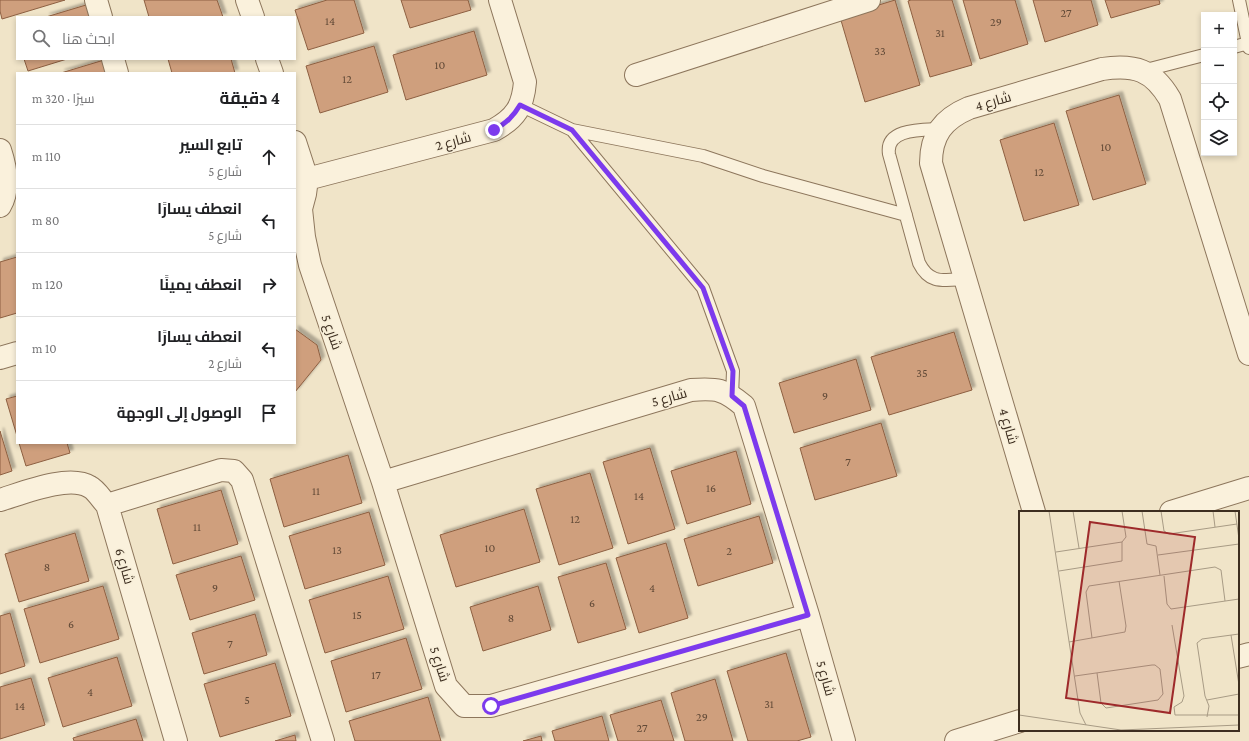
<!DOCTYPE html>
<html lang="ar">
<head>
<meta charset="utf-8">
<style>
	body { margin:0; font-family:"Crimson Pro",Cairo,serif; background:#f2f2f2; color:#202124; direction:rtl }
	.controls { position:absolute; right:12px; top:12px; display:grid; overflow:hidden; border-radius:0px; box-shadow:0 2px 6px #0003 }
	.controls button { width:36px; height:36px; display:grid; place-items:center; padding:0; border:0; border-bottom:1px solid #e0e0e0; background:#fff; color:#202124; font:20px sans-serif }
	.stop { position:absolute; width:12px; height:12px; margin:-9px; border:3px solid #7c3aed; border-radius:50%; background:#fff }
	.stop.end { background:#7c3aed; border-color:#fff; box-shadow:0 1px 4px #0008 }
	.list { margin:0; padding:0; list-style:none }
	h2 { display:flex; justify-content:space-between; align-items:center; height:52px; margin:0; padding:0 16px; font-size:17px }
	h2 small { font-size:13px; font-weight:400; color:#757577 }
	.list li { display:grid; grid-template-columns:26px 1fr auto; gap:12px; align-items:center; box-sizing:border-box; height:64px; padding:0 16px; border-top:1px solid #e0e0e0 }
	.list b { display:block; font-size:15px; white-space:nowrap }
	.list p { margin:0; font-size:13px; white-space:nowrap; color:#757577 }
	.list em { font-size:13px; font-style:normal; color:#757577 }
	.icon { flex:none; width:22px; height:22px; fill:none; stroke:currentColor; stroke-width:2; stroke-linecap:round; stroke-linejoin:round }
	.map { position:relative; flex:none; width:1249px; height:741px; overflow:hidden; direction:ltr }
	.search { position:absolute; background:#fff; box-shadow:0 2px 6px #0003; left:16px; top:16px; width:280px; height:44px; display:flex; align-items:center; gap:10px; box-sizing:border-box; padding:0 14px; border-radius:0px; color:#757577; font-size:15px }
	.panel { position:absolute; background:#fff; box-shadow:0 2px 6px #0003; left:16px; top:72px; width:280px; height:372px; border-radius:0px; direction:rtl }
	.map>svg:first-child { display:block }
	.building { fill:#cf9f7d; stroke:#8d5f41; filter:url(#shadow) }
	.lines { fill:none; stroke-linecap:round; stroke-linejoin:round }
	.service-casing { stroke:#8d765c; stroke-width:14 }
	.minor-casing { stroke:#8d765c; stroke-width:24 }
	.tertiary-casing { stroke:#8d765c; stroke-width:24 }
	.service { stroke:#faf1dc; stroke-width:12 }
	.minor { stroke:#faf1dc; stroke-width:22 }
	.tertiary { stroke:#faf1dc; stroke-width:22 }
	.route { stroke:#7c3aed; stroke-width:5 }
	.labels { text-anchor:middle; dominant-baseline:central; stroke-width:3; stroke-linejoin:round; paint-order:stroke }
	.number-label { font-size:12px; fill:#624a37 }
	.street-label { font-size:14px; fill:#3d2e20; stroke:#f7eed8 }
	.inset-road { fill:none; stroke:#a89b85; stroke-width:1 }
	.view { fill:#9e2a2b; fill-opacity:0.15; stroke:#9e2a2b; stroke-width:2 }
	.inset-edge { fill:none; stroke:#3d2e20; stroke-width:2 }
</style>
</head>
<body>
<div class="map">
<svg width="1249" height="741" viewBox="0 0 1249 741">
	<defs>
		<filter id="shadow"><feDropShadow dx="3.5" dy="-3.5" stdDeviation="1" flood-color="#0004"/></filter>
	</defs>
	<rect width="100%" height="100%" fill="#f0e4c8"/>
	<path class="building" d="M0 0H65L2 19 0 11Z
		M144 0H217L223 17H149Z
		M327 0H354L364 33 308 50 295 10Z
		M401 0H468L471 10 410 28Z
		M895 0 920 85 865 102 840 17Z
		M911 0H952L972 65 930 77 908 1Z
		M963 0H1015L1028 44 980 59Z
		M1033 0H1091L1098 25 1045 42Z
		M1105 0H1159L1160 4 1111 18Z
		M86 5 90 17H46Z
		M474 31 487 75 406 100 393 55Z
		M374 46 388 92 320 113 306 66Z
		M24 59H67L28 71Z
		M168 59H231L235 73H172Z
		M104 60 107 73H61Z
		M1119 95 1146 184 1093 200 1066 111Z
		M1054 123 1079 205 1024 221 1000 140Z
		M17 257V313L0 318V262Z
		M295 329 317 345 321 360 295 392Z
		M954 332 972 390 889 415 871 357Z
		M856 359 871 410 794 433 779 383Z
		M17 396V436L6 399Z
		M881 423 897 476 815 500 800 448Z
		M0 431 12 471 0 475Z
		M19 443H67L70 453 26 466Z
		M650 448 675 529 628 544 603 462Z
		M736 451 751 504 687 524 671 471Z
		M348 455 362 503 284 527 270 479Z
		M590 473 613 548 559 565 536 489Z
		M221 490 238 544 173 564 157 509Z
		M524 509 540 562 456 587 440 535Z
		M369 512 385 565 305 589 289 536Z
		M759 516 773 563 698 586 684 539Z
		M75 533 89 581 19 602 5 554Z
		M666 543 688 618 639 633 616 558Z
		M241 556 255 600 190 620 176 575Z
		M606 563 626 629 578 643 558 577Z
		M388 576 404 629 325 653 309 600Z
		M103 586 119 639 40 663 24 609Z
		M538 586 551 630 483 651 470 607Z
		M10 613 25 666 0 674V616Z
		M255 614 267 655 204 674 192 633Z
		M406 638 422 689 346 712 331 661Z
		M786 653 811 737 797 741H748L727 671Z
		M117 657 132 706 63 727 48 678Z
		M275 663 291 716 220 737 204 684Z
		M31 678 45 725 0 739V687Z
		M715 679 733 741H685L671 693Z
		M428 697 441 741H355L349 721Z
		M661 700 674 741H618L610 715Z
		M602 716 609 741H555L552 731Z
		M136 719 143 741H74L73 738Z
		M295 735 296 741H275Z
		M541 736 542 741H523Z"/>
	<g class="lines">
		<g class="service-casing">
			<path id="service" d="M1239 0 1249 48
				M1234 47 1248 43
				M1142 71 1204 55
				M520 105 572 130 703 156 763 176 906 215
				M940 129C923 130 885 128 889 154L919 263C930 285 944 280 966 279
				M572 130 703 288 733 371 732 396"/>
		</g>
		<g class="minor-casing">
			<path id="minor" d="M96 0 101 17
				M247 0 253 17
				M113 59 117 73
				M267 59 272 73
				M636 75 869 0
				M295 142 307 179 305 194 301 209 304 237 310 265 383 482 446 686 464 706H491L808 615
				M0 150C6 168 10 189 0 206
				M307 179 494 130C516 118 523 106 525 82L500 0
				M0 358 17 353
				M383 482 691 390C717 388 724 389 744 406L808 615 844 741
				M0 500C23 493 69 474 90 487 96 490 102 500 107 505L176 741
				M107 505 221 470 234 471 242 480 323 741
				M1034 512 931 163C931 135 943 119 969 108L1102 69C1135 64 1153 70 1170 99L1249 354
				M1171 512 1249 488"/>
		</g>
		<g class="tertiary-casing">
			<path id="tertiary" d="M1238 657 1249 654
				M956 741 1020 721"/>
		</g>
		<use href="#service" class="service"/>
		<use href="#minor" class="minor"/>
		<use href="#tertiary" class="tertiary"/>
	</g>
	<g class="lines">
		<path class="route" d="M491 706 808 615 744 406 732 396 733 371 703 288 572 130 520 105C513 117 506 123 494 130"/>
	</g>
	<g class="labels">
		<g class="number-label">
			<text x="1066" y="13">27</text>
			<text x="330" y="21">14</text>
			<text x="996" y="22">29</text>
			<text x="940" y="33">31</text>
			<text x="880" y="51">33</text>
			<text x="440" y="65">10</text>
			<text x="347" y="79">12</text>
			<text x="1106" y="147">10</text>
			<text x="1039" y="172">12</text>
			<text x="922" y="373">35</text>
			<text x="825" y="396">9</text>
			<text x="848" y="462">7</text>
			<text x="711" y="488">16</text>
			<text x="316" y="491">11</text>
			<text x="639" y="496">14</text>
			<text x="575" y="519">12</text>
			<text x="197" y="527">11</text>
			<text x="490" y="548">10</text>
			<text x="337" y="550">13</text>
			<text x="729" y="551">2</text>
			<text x="47" y="567">8</text>
			<text x="215" y="588">9</text>
			<text x="652" y="588">4</text>
			<text x="592" y="603">6</text>
			<text x="357" y="615">15</text>
			<text x="511" y="618">8</text>
			<text x="71" y="624">6</text>
			<text x="230" y="644">7</text>
			<text x="376" y="675">17</text>
			<text x="90" y="692">4</text>
			<text x="247" y="700">5</text>
			<text x="769" y="704">31</text>
			<text x="20" y="706">14</text>
			<text x="702" y="717">29</text>
			<text x="642" y="728">27</text>
		</g>
		<g class="street-label">
			<text transform="translate(993 101) rotate(-16)">شارع 4</text>
			<text transform="translate(453 141) rotate(-15)">شارع 2</text>
			<text transform="translate(332 332) rotate(71)">شارع 5</text>
			<text transform="translate(669 397) rotate(-16)">شارع 5</text>
			<text transform="translate(1009 426) rotate(74)">شارع 4</text>
			<text transform="translate(125 566) rotate(74)">شارع 6</text>
			<text transform="translate(440 664) rotate(72)">شارع 5</text>
			<text transform="translate(826 678) rotate(74)">شارع 5</text>
		</g>
	</g>
	<g transform="translate(1019 511)">
		<rect width="220" height="220" fill="#f0e4c8"/>
		<path class="inset-road" d="M30 0 61 202 67 214M54 0 60 37M123 0 128 33 137 35 141 64M142 0 145 20 150 23 218 13M194 0 196 16M216 0 220 28M37 41 103 31 107 26 103 0M139 44 220 33M40 60 103 50V31M145 65 148 93 152 98 220 88M153 114 165 185 163 191 155 196 156 204H220M212 124 220 174M73 127 67 81 70 75 196 56 202 59 206 90M50 131 106 121 107 115 100 70M56 165 133 154H136L141 158 144 183 139 189 87 197 82 192 78 162M188 189 220 183M0 204 102 219 220 214M188 206 190 195 186 185 178 132 183 128 220 123"/>
		<path class="view" d="M71 11 176 26 151 202 47 187Z"/>
		<rect width="220" height="220" class="inset-edge"/>
	</g>
</svg>
<div class="controls">
<button>+</button>
<button>−</button>
<button><svg class="icon" aria-label="locate" viewBox="0 0 24 24"><circle cx="12" cy="12" r="6"/><path d="M12 2v4M12 18v4M2 12h4M18 12h4"/></svg></button>
<button><svg class="icon" aria-label="layers" viewBox="0 0 24 24"><path d="M12 4l9 5-9 5-9-5zM3 14l9 5 9-5"/></svg></button>
</div>
<div class="stop" style="left:491px;top:706px"></div>
<div class="stop end" style="left:494px;top:130px"></div>
<div class="search"><svg class="icon" aria-label="search" viewBox="0 0 24 24"><circle cx="10" cy="10" r="6"/><path d="M15 15l6 6"/></svg>ابحث هنا</div>
<section class="panel">
<h2>4 دقيقة<small>سيرًا · 320 m</small></h2>
<ul class="list">
<li><svg class="icon" aria-label="ahead" viewBox="0 0 24 24"><path d="M12 20V5M6 11l6-6 6 6"/></svg><div><b>تابع السير</b><p>شارع 5</p></div><em>110 m</em></li>
<li><svg class="icon" aria-label="left" viewBox="0 0 24 24"><path d="M17 20v-9H6M10 6l-5 5 5 5"/></svg><div><b>انعطف يسارًا</b><p>شارع 5</p></div><em>80 m</em></li>
<li><svg class="icon" aria-label="right" viewBox="0 0 24 24"><path d="M7 20v-9h11M14 6l5 5-5 5"/></svg><div><b>انعطف يمينًا</b></div><em>120 m</em></li>
<li><svg class="icon" aria-label="left" viewBox="0 0 24 24"><path d="M17 20v-9H6M10 6l-5 5 5 5"/></svg><div><b>انعطف يسارًا</b><p>شارع 2</p></div><em>10 m</em></li>
<li><svg class="icon" aria-label="arrive" viewBox="0 0 24 24"><path d="M6 21V4h12l-3 4 3 4H6"/></svg><div><b>الوصول إلى الوجهة</b></div></li>
</ul>
</section>
</div>
</body>
</html>
